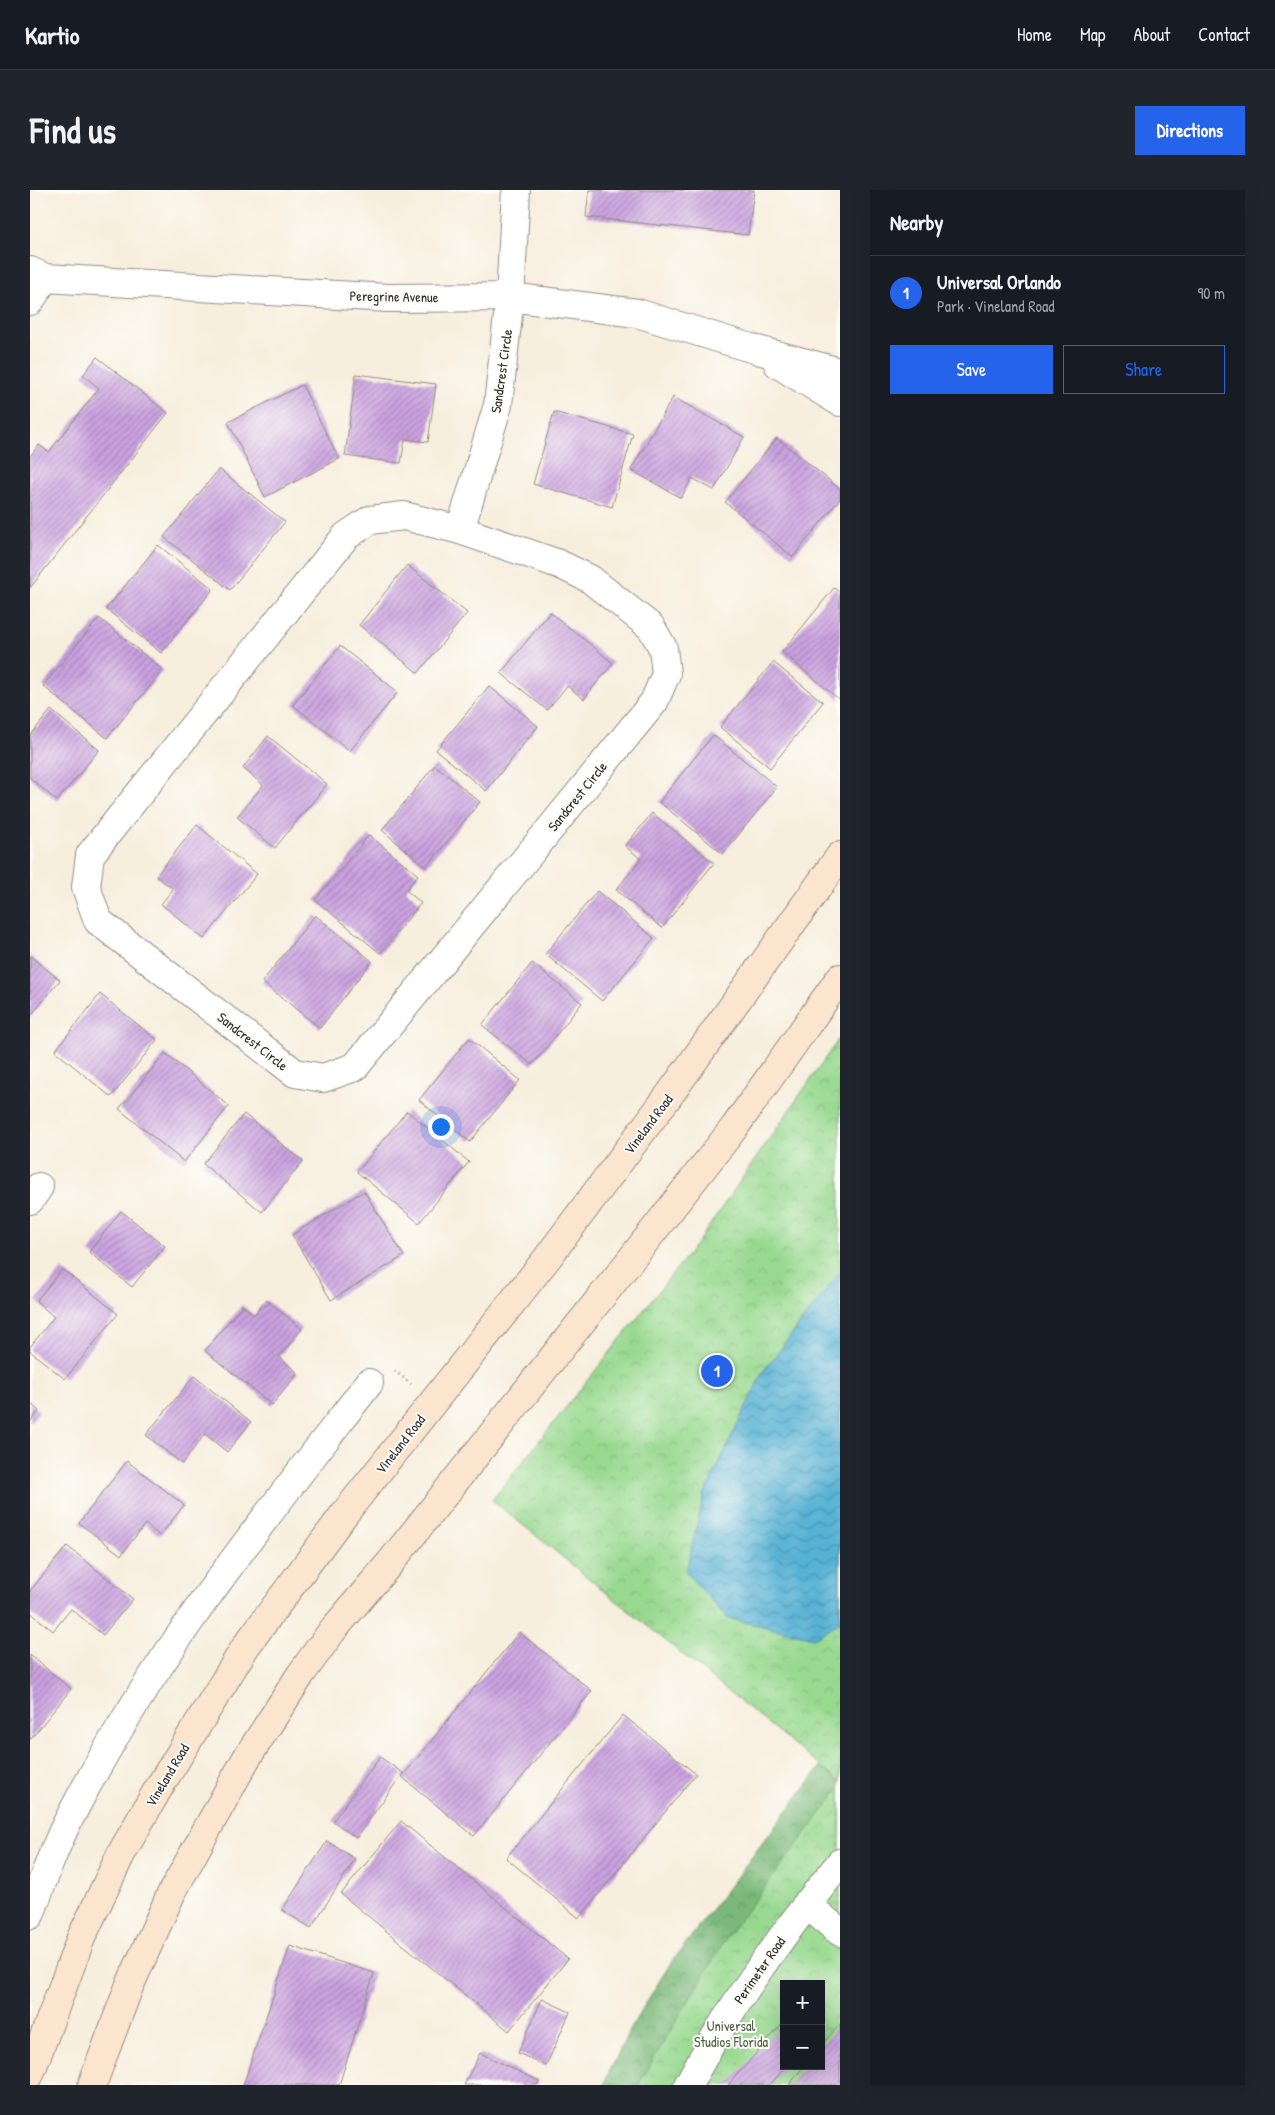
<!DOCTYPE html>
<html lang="en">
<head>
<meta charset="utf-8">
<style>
	body { margin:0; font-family:"Patrick Hand",sans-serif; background:#20242c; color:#f1f3f6 }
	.controls { position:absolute; right:15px; bottom:15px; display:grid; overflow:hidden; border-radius:0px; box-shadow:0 5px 20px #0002 }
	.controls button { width:45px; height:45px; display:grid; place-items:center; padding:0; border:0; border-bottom:1px solid #363941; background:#171b24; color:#f1f3f6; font:25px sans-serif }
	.you { position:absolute; left:410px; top:936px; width:18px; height:18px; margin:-12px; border:4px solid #fff; border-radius:50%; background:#1a73e8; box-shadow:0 0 0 8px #1a73e833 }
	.badge { display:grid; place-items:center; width:32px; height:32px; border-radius:50%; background:#2563eb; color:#fff; font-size:16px; font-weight:700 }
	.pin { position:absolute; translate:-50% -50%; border:2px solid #fff; box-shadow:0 1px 5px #0006 }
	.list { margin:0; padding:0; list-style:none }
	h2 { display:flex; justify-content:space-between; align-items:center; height:65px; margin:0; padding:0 20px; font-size:21px }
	h2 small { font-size:16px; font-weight:400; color:#9ea1a6 }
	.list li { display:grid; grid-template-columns:32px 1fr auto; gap:15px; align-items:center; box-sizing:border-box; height:75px; padding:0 20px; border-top:1px solid #363941 }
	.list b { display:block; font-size:19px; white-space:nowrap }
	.list p { margin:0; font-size:16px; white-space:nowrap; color:#9ea1a6 }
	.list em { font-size:16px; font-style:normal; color:#9ea1a6 }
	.actions { display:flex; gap:10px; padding:15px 20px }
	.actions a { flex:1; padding:11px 0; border:1px solid #2563eb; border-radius:0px; text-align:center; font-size:18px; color:#2563eb }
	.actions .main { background:#2563eb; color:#fff }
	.map { position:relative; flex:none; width:810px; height:1895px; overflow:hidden; border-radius:0px }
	header { display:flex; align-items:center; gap:30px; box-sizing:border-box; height:70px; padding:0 25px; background:#171b24; border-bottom:1px solid #363941 }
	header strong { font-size:24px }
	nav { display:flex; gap:28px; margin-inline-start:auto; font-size:18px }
	.intro { display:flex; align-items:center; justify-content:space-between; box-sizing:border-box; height:120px; padding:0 30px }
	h1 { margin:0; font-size:35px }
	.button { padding:12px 22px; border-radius:0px; background:#2563eb; color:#fff; font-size:18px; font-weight:700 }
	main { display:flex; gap:30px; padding:0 30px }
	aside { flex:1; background:#171b24; border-radius:0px; box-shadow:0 5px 20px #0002 }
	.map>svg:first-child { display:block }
	.forest { fill:url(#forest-crowns); stroke:#527252 }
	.park { fill:url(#park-crowns); stroke:#62825e; fill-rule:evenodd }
	.water { fill:url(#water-waves); stroke:#416e80 }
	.building { fill:url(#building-hatch) }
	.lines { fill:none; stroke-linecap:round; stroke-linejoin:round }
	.minor-casing { stroke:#918c84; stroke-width:30 }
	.secondary-casing { stroke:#918c84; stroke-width:30 }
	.path { stroke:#918c84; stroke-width:3; stroke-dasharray:1 4; stroke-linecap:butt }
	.minor { stroke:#fff; stroke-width:28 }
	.secondary { stroke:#fce5cf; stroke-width:28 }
	.labels { text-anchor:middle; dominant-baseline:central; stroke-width:4; stroke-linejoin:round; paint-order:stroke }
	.street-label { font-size:14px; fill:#2b2b2b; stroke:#fdfcf7 }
	.park-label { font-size:14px; fill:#4c5f49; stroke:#fdfcf7 }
</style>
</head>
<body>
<header>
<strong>Kartio</strong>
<nav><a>Home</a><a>Map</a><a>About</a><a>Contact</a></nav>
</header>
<div class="intro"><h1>Find us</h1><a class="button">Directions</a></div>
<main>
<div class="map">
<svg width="810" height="1895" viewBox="0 0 810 1895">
	<defs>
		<pattern id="forest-crowns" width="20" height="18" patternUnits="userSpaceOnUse" patternTransform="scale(1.25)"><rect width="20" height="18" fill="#7ab97a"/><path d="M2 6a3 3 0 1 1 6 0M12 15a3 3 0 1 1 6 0" fill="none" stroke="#649764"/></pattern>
		<pattern id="park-crowns" width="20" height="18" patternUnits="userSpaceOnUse" patternTransform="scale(1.25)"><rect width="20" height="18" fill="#98d990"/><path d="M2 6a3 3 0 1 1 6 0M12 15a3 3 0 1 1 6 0" fill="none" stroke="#83ba7c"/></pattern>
		<pattern id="water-waves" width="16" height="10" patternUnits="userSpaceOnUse" patternTransform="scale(1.25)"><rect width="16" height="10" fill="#57b2d5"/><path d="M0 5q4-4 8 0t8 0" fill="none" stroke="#4891ad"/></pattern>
		<pattern id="building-hatch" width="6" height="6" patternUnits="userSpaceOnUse" patternTransform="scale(1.25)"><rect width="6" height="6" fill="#cba2e0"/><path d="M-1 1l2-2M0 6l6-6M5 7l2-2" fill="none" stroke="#a584b6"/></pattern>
	</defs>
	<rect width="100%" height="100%" fill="#fdfcf7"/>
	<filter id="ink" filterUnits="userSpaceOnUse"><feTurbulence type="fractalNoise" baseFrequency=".02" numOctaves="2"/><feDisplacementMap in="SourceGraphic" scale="10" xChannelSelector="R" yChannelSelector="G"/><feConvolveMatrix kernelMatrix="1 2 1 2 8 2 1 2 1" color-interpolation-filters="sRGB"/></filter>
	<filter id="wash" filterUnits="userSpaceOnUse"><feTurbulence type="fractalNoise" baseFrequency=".0096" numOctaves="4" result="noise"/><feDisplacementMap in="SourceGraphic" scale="20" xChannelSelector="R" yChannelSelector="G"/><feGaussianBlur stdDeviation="1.12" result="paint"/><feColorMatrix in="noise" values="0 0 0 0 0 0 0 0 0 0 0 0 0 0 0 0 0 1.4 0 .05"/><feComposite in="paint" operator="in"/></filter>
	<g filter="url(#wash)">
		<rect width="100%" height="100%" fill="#f7eedd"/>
		<path class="forest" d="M810 1497V1647L614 1895H573L601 1837 640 1774 808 1554Z"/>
		<path class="park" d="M810 847V1592L462 1310 668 1052Z
			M810 1598V1895H608L697 1747ZM754 1794H791V1876H754Z"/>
		<path class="water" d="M810 1082V1432L784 1448 697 1428 656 1382 674 1305 732 1183Z"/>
		<g id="blocks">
			<path class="building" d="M559 0H724L718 45 556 27Z
				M67 167 138 223 0 398V266L9 255 19 262 69 198 53 185Z
				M326 184 406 194 398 252 375 249 371 273 315 266Z
				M272 195 309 269 235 307 198 232Z
				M643 207 714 247 684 300 662 288 651 308 601 280Z
				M524 222 603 244 582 317 503 294Z
				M747 248 810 299V309L763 367 695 312Z
				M189 279 255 332 200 400 134 347Z
				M128 355 183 399 131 463 76 419Z
				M377 375 437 423 388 483 329 435Z
				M804 398 810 403V510L752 462Z
				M520 422 583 473 554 509 537 496 517 520 471 483Z
				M69 428 133 480 77 548 13 496Z
				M310 456 368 502 320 561 263 515Z
				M743 472 793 512 740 578 690 537Z
				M459 496 508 536 456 601 406 560Z
				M21 520 69 560 27 611 0 588V546Z
				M683 545 747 597 693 664 629 612Z
				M238 546 297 594 245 658 207 627 233 595 213 578Z
				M405 575 450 612 396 677 352 640Z
				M622 623 684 673 632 738 586 700 611 669 595 656Z
				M167 635 227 684 174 749 131 714 143 699 126 686Z
				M339 645 388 685 376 700 391 713 350 763 285 710Z
				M567 701 624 748 572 811 515 764Z
				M285 725 342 771 290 838 232 792Z
				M0 766 30 790 0 827Z
				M502 773 552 813 502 875 452 835Z
				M70 804 127 850 81 907 25 861Z
				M439 848 490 890 440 952 389 910Z
				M135 863 199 916 154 972 89 919Z
				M377 921 439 972 389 1033 327 982Z
				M214 924 273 971 232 1022 173 974Z
				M334 1001 374 1066 301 1110 262 1045Z
				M91 1021 135 1056 102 1097 59 1062Z
				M32 1079 88 1124 35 1189 0 1161V1157L24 1127 6 1111Z
				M236 1110 272 1139 249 1167 268 1183 242 1215 175 1161 212 1115 224 1125Z
				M164 1186 221 1232 197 1262 175 1244 152 1274 116 1245Z
				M0 1213 9 1221 0 1232Z
				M97 1271 154 1315 130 1346 115 1334 91 1365 49 1333Z
				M37 1356 103 1409 73 1445 41 1419 23 1441 0 1422V1401Z
				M489 1442 562 1501 444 1646 372 1587Z
				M0 1465 41 1499 0 1550Z
				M593 1525 666 1584 549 1728 476 1668Z
				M350 1567 373 1583 326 1648 303 1631Z
				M371 1631 538 1769 479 1841 311 1704Z
				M297 1651 325 1669 281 1738 252 1720Z
				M260 1756 344 1783 309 1895H213Z
				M512 1809 540 1822 516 1876 488 1863Z
				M752 1834 754 1836V1876H756L740 1895H698Z
				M810 1834V1895H759L774 1876H791V1856Z
				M450 1863 509 1891 507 1895H434Z"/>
		</g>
	</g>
	<g filter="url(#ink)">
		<use href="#blocks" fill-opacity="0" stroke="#918c84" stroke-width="1"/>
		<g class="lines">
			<g class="minor-casing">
				<path id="minor" d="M0 81 15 88 358 108 480 107 607 123 724 159 810 182
					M0 111 15 88
					M748 174 810 212
					M374 326 430 340 529 374 560 389 621 437 633 458 636 484 624 512 325 877 293 888 265 883 68 731 56 697 60 665 316 346 340 330Z
					M430 340 468 215 480 107 486 0
					M0 1010 9 997
					M776 1714 810 1742
					M0 1725C12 1694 22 1662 37 1633 118 1473 230 1334 339 1193
					M658 1895C700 1815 753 1743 810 1673"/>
			</g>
			<g class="secondary-casing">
				<path id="secondary" d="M0 1884 51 1748 91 1664 128 1599 216 1456 315 1323 515 1071 640 904 810 666
					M62 1895 99 1797 141 1704 216 1569 271 1484 302 1441 360 1373 595 1077 704 938 810 788"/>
			</g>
			<path class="path" d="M365 1181 381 1194"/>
			<use href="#minor" class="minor"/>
			<use href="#secondary" class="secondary"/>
		</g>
	</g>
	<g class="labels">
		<g class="street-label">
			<text transform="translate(364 106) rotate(1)">Peregrine Avenue</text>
			<text transform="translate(471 181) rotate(-82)">Sandcrest Circle</text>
			<text transform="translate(547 606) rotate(-51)">Sandcrest Circle</text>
			<text transform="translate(223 851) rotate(38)">Sandcrest Circle</text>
			<text transform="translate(618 934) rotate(-53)">Vineland Road</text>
			<text transform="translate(370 1254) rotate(-52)">Vineland Road</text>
			<text transform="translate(137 1585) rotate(-59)">Vineland Road</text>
			<text transform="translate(729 1780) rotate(-55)">Perimeter Road</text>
		</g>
		<g class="park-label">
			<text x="701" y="1835">Universal<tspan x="701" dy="16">Studios Florida</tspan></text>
		</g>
	</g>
</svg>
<div class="controls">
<button>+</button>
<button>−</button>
</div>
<div class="you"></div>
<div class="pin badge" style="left:687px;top:1181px">1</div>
</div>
<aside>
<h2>Nearby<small></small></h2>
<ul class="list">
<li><span class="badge">1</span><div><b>Universal Orlando</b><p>Park · Vineland Road</p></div><em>90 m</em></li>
</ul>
<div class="actions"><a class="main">Save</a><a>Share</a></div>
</aside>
</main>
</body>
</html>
